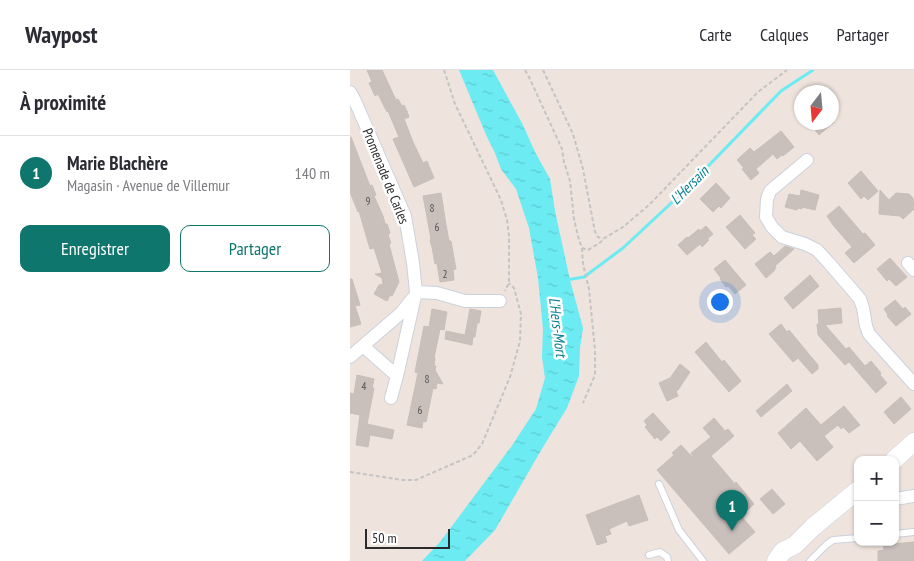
<!DOCTYPE html>
<html lang="fr">
<head>
<meta charset="utf-8">
<style>
	body { margin:0; font-family:"PT Sans Narrow",sans-serif; background:#f7f7f7; color:#2b2b33 }
	.controls { position:absolute; right:15px; bottom:15px; display:grid; overflow:hidden; border-radius:10px; box-shadow:0 1px 4px #0004 }
	.controls button { width:45px; height:45px; display:grid; place-items:center; padding:0; border:0; border-bottom:1px solid #e1e1e2; background:#fff; color:#2b2b33; font:25px sans-serif }
	.compass { position:absolute; left:444px; top:15px; width:45px; height:45px; border-radius:50%; background:#fff; box-shadow:0 1px 4px #0004; rotate:196deg }
	.scale { position:absolute; left:15px; bottom:12px; width:85px; box-sizing:border-box; padding-left:5px; border:2px solid #2b2b2b; border-top:0; font-size:14px; line-height:18px; white-space:nowrap; color:#2b2b2b; -webkit-text-stroke:4px #fff; paint-order:stroke }
	.you { position:absolute; left:369px; top:231px; width:18px; height:18px; margin:-12px; border:4px solid #fff; border-radius:50%; background:#1a73e8; box-shadow:0 0 0 8px #1a73e833 }
	.badge { display:grid; place-items:center; width:32px; height:32px; border-radius:50%; background:#0f766e; color:#fff; font-size:16px; font-weight:700 }
	.pin { position:absolute; translate:-50% -41px; filter:drop-shadow(0 1px 2px #0008) }
	.pin::after { content:''; position:absolute; top:26px; width:18px; height:15px; background:inherit; clip-path:polygon(0 0,100% 0,50% 100%) }
	.list { margin:0; padding:0; list-style:none }
	h2 { display:flex; justify-content:space-between; align-items:center; height:65px; margin:0; padding:0 20px; font-size:21px }
	h2 small { font-size:16px; font-weight:400; color:#7c7c81 }
	.list li { display:grid; grid-template-columns:32px 1fr auto; gap:15px; align-items:center; box-sizing:border-box; height:75px; padding:0 20px; border-top:1px solid #e1e1e2 }
	.list b { display:block; font-size:19px; white-space:nowrap }
	.list p { margin:0; font-size:16px; white-space:nowrap; color:#7c7c81 }
	.list em { font-size:16px; font-style:normal; color:#7c7c81 }
	.actions { display:flex; gap:10px; padding:15px 20px }
	.actions a { flex:1; padding:11px 0; border:1px solid #0f766e; border-radius:10px; text-align:center; font-size:18px; color:#0f766e }
	.actions .main { background:#0f766e; color:#fff }
	.map { position:relative; flex:none; width:564px; height:491px; overflow:hidden }
	header { display:flex; align-items:center; gap:30px; box-sizing:border-box; height:70px; padding:0 25px; background:#fff; border-bottom:1px solid #e1e1e2 }
	header strong { font-size:24px }
	nav { display:flex; gap:28px; margin-inline-start:auto; font-size:18px }
	main { display:flex }
	aside { flex:1; background:#fff }
	.map>svg:first-child { display:block }
	.water { fill:url(#water-ripples) }
	.lines { fill:none; stroke-linecap:round; stroke-linejoin:round }
	.stream { stroke:#6cebf3; stroke-width:3 }
	.building { fill:#c9c0bc; stroke:#c9bfb6 }
	.lane-casing { stroke:#cbd2dd; stroke-width:8 }
	.street-casing { stroke:#cbd2dd; stroke-width:14 }
	.secondary-casing { stroke:#cbd2dd; stroke-width:19 }
	.path { stroke:#c4c4c4; stroke-width:2; stroke-dasharray:4 2.5; stroke-linecap:butt }
	.lane { stroke:#fff; stroke-width:6 }
	.street { stroke:#fff; stroke-width:12 }
	.secondary { stroke:#fff; stroke-width:18 }
	.labels { text-anchor:middle; dominant-baseline:central; stroke-width:5; stroke-linejoin:round; paint-order:stroke }
	.number-label { font-size:11px; fill:#52504f }
	.street-label { font-size:14px; fill:#2b2b2b; stroke:#fff }
	.water-label { font-size:15px; font-style:italic; fill:#098094; stroke:#fff }
</style>
</head>
<body>
<header>
<strong>Waypost</strong>
<nav><a>Carte</a><a>Calques</a><a>Partager</a></nav>
</header>
<main>
<aside>
<h2>À proximité<small></small></h2>
<ul class="list">
<li><span class="badge">1</span><div><b>Marie Blachère</b><p>Magasin · Avenue de Villemur</p></div><em>140 m</em></li>
</ul>
<div class="actions"><a class="main">Enregistrer</a><a>Partager</a></div>
</aside>
<div class="map">
<svg width="564" height="491" viewBox="0 0 564 491">
	<defs>
		<pattern id="water-ripples" width="26" height="14" patternUnits="userSpaceOnUse" patternTransform="scale(1.25)"><rect width="26" height="14" fill="#6cebf3"/><path d="M2 4q2-2 4 0t4 0M15 11q2-2 4 0t4 0" fill="none" stroke="#5ecad0"/></pattern>
	</defs>
	<rect width="100%" height="100%" fill="#eee3dd"/>
	<path class="water" d="M109 0H143L173 55 185 82 200 109 205 141 220 210 233 258 230 278 229 306 217 338 193 377 145 460 115 491H72L90 472 161 377 186 339 195 308 192 287 193 259 188 208 179 158 166 119 151 99 145 83 137 67Z"/>
	<g class="lines">
		<path class="stream" d="M216 210 234 207 273 178 331 124 431 21 463 0"/>
	</g>
	<path class="building" d="M17 0H32L46 30 48 29 52 36 54 35 57 41 59 47 54 49 63 72 73 93 77 91 84 108 64 117 43 69 49 67 38 41 37 42 28 24 25 26 19 13 22 12Z
		M459 52H484L469 65Z
		M431 61 444 77 433 86 432 85 427 89 423 84 406 99 409 103 401 110 392 99 394 98 387 90 400 78 404 82Z
		M0 67H1L20 116 22 115 26 125 24 126 33 146 35 154H37L40 163 38 165 41 173 39 174 49 212 42 226 40 225 37 231 24 224 29 215 33 214 32 208 25 204 32 203 24 178 20 179 9 141 8 142 0 122Z
		M511 101 528 121 518 130 514 126 511 129 498 113Z
		M366 113 380 128 371 138 369 136 363 142 350 129Z
		M451 120 469 125 465 140 452 137V139L447 138V140L435 137 439 124 450 126Z
		M530 120 539 130 546 123 559 124 563 128 564 139 553 149 550 146 529 144Z
		M91 123 96 155 99 171H101L106 199 103 200 104 210 90 212 87 193 85 194 82 177 80 171 81 169 79 158 73 126Z
		M489 136 513 164 515 163 525 175 504 193 495 183 502 177 483 155 477 146Z
		M390 145 405 163 402 165 406 169 395 179 376 157Z
		M356 156 363 164 357 169 359 170 352 177 350 174 337 185 328 175 337 167 338 168 349 159 350 161Z
		M435 176 444 179 425 196 426 198 424 199 425 200 416 208 405 194 420 182 424 186Z
		M540 188 557 207 546 216 539 209 537 211 527 199Z
		M375 190 396 215 385 224 378 216 376 217 370 209 371 208 364 199Z
		M460 205 469 216 443 239 434 228Z
		M0 209H2L10 235 5 236 11 254 0 257Z
		M545 230 553 239 555 237 561 244 546 256 537 246 538 245 534 239Z
		M491 238 492 253 475 255 496 279 499 277 515 296 521 291 531 303 530 305 537 313 526 323 499 292 495 295 468 265 467 254H469L468 240Z
		M82 239 97 242 94 260 90 259 84 288H85L84 296H86L85 300 93 314 87 313 86 319 83 318 76 352 73 351 72 358 57 355 68 303 65 302 74 256 79 257Z
		M120 239 131 241 129 253H127L125 267H123L122 275 95 269 96 261 115 265Z
		M431 254 437 262 439 260 468 295V299L462 304 448 288 443 292 419 264Z
		M356 272 372 292 374 290 391 311 379 322 345 282Z
		M330 294 340 302 328 320 326 321 328 326 317 331 309 313 320 308Z
		M7 305 24 309 22 318H24L17 354 44 360 42 369 20 365 18 377 6 375 10 345 0 343V323L4 324Z
		M437 314 442 321 411 347 406 341Z
		M551 327 561 339 544 354 534 342Z
		M494 336 510 355 499 363 493 357 491 359 488 355 474 366 483 377 467 391 450 371 441 379 428 363 456 338 471 355Z
		M303 343 320 362 311 371 307 367 305 369 295 357 297 355 294 351Z
		M364 348 375 361 378 359 384 366 361 386 385 414 386 412 404 434 391 446 405 462 379 484 307 400 324 385 322 383 331 375 344 389 341 383 361 367 353 358Z
		M422 419 435 434 423 444 410 429Z
		M289 425 298 450 279 456 277 451 259 459 261 464 255 466 257 472 247 475 236 445Z
		M564 472V491H528V481L534 480 533 475Z"/>
	<g class="lines">
		<g class="lane-casing">
			<path id="lane" d="M309 414 329 460 353 491
				M545 464 564 462
				M299 485 310 482 317 487 318 491
				M460 491 476 475 483 470 508 468"/>
		</g>
		<g class="street-casing">
			<path id="street" d="M0 22 5 31 55 146 63 193 66 222 47 306
				M457 90 420 121 417 129 416 147 422 157 432 167 455 174 467 180 479 193 510 229 513 238 516 256 519 264 564 314
				M558 193 564 200
				M66 222 87 223 115 231H150
				M13 276 47 306 41 328
				M0 287 51 243 62 229
				M545 429 564 426"/>
		</g>
		<g class="secondary-casing">
			<path id="secondary" d="M544 390 564 372
				M426 491 433 481 445 475 463 457 508 420"/>
		</g>
		<path class="path" d="M94 0 105 34 151 130 157 150 159 166V213L155 221
			M175 0 179 7 212 79 214 92 220 111 224 149 229 170 232 178 238 180 251 172 253 169 273 157 299 135 408 22 437 0
			M193 0 223 64 233 99 245 162 248 167 253 169
			M232 178 233 194 239 219 245 280V305L233 333
			M0 402 53 410H66L123 385 132 374 160 307 170 271 171 244 164 218 159 213"/>
		<use href="#lane" class="lane"/>
		<use href="#street" class="street"/>
		<use href="#secondary" class="secondary"/>
	</g>
	<g class="labels">
		<g class="number-label">
			<text x="18" y="131">9</text>
			<text x="82" y="138">8</text>
			<text x="87" y="157">6</text>
			<text x="95" y="204">2</text>
			<text x="77" y="309">8</text>
			<text x="14" y="316">4</text>
			<text x="70" y="340">6</text>
		</g>
		<g class="street-label">
			<text transform="translate(36 106) rotate(68)">Promenade de Carles</text>
		</g>
		<g class="water-label">
			<text transform="translate(339 115) rotate(-45)">L'Hersain</text>
			<text transform="translate(208 257) rotate(83)">L'Hers-Mort</text>
		</g>
	</g>
</svg>
<div class="controls">
<button>+</button>
<button>−</button>
</div>
<svg class="compass" viewBox="-18 -18 36 36"><path d="M0-13l5 13h-10z" fill="#e53935"/><path d="M0 13l5-13h-10z" fill="#7c7c81"/></svg>
<div class="scale">50 m</div>
<div class="you"></div>
<div class="pin badge" style="left:382px;top:461px">1</div>
</div>
</main>
</body>
</html>
